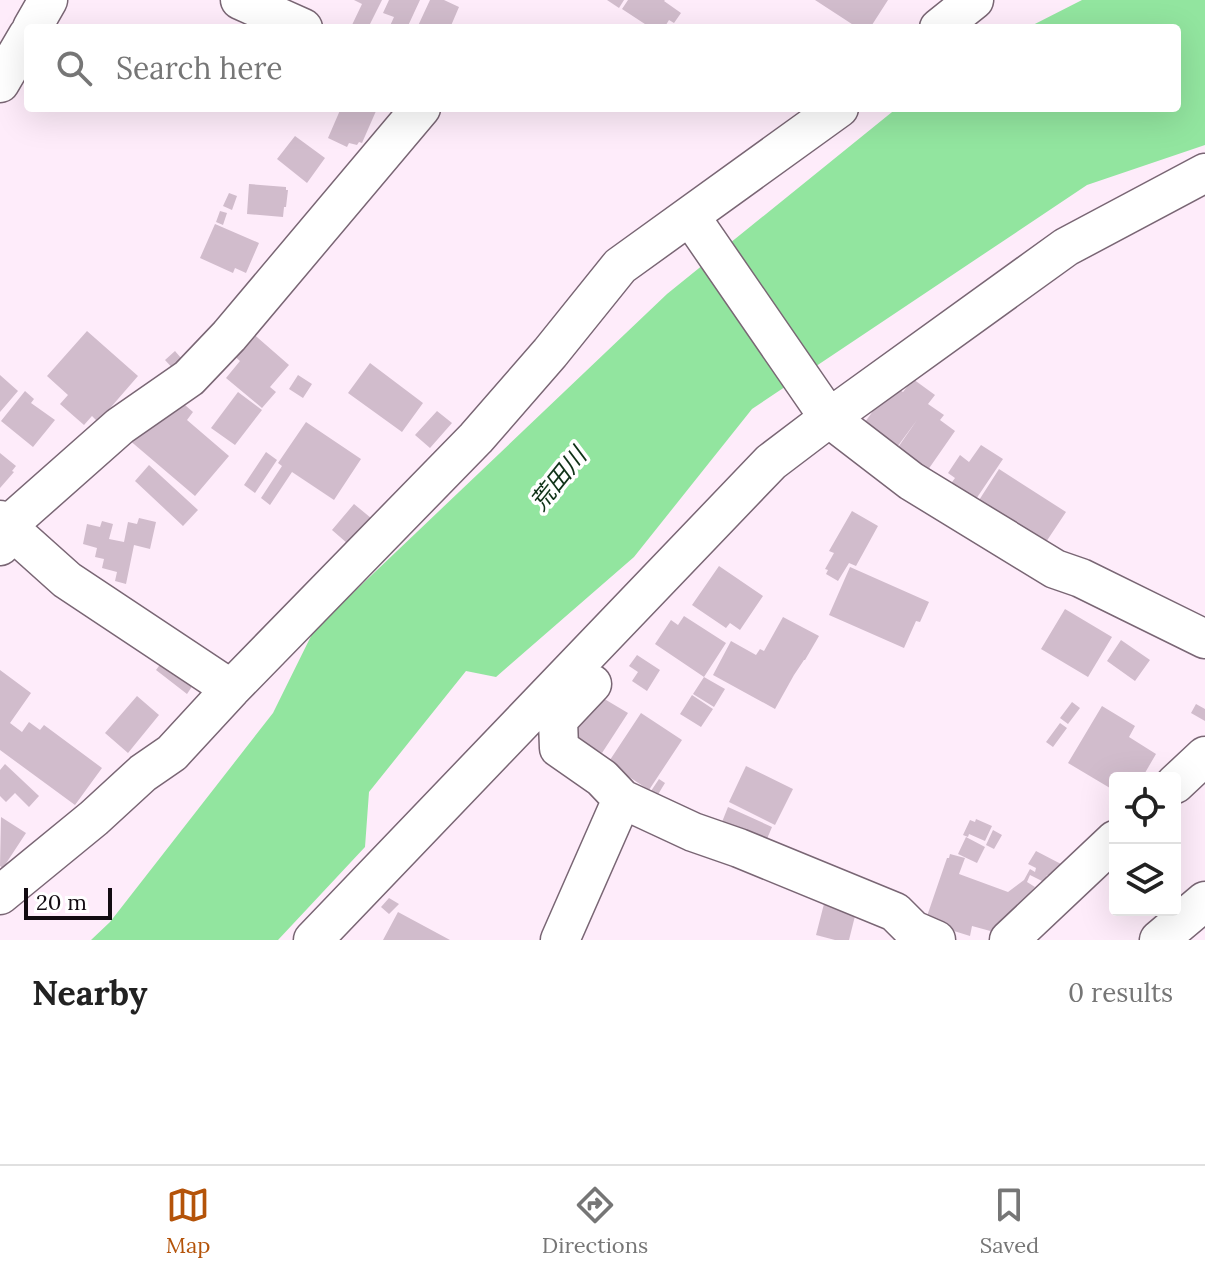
<!DOCTYPE html>
<html lang="en">
<head>
<meta charset="utf-8">
<style>
	body { margin:0; font-family:Lora,"Noto Sans JP",serif; background:#f2f2f2; color:#222 }
	.controls { position:absolute; right:24px; bottom:24px; display:grid; overflow:hidden; border-radius:8px; box-shadow:0 8px 32px #0002 }
	.controls button { width:72px; height:72px; display:grid; place-items:center; padding:0; border:0; border-bottom:2px solid #e0e0e0; background:#fff; color:#222; font:40px sans-serif }
	.scale { position:absolute; left:24px; bottom:20px; width:88px; box-sizing:border-box; padding-left:8px; border:4px solid #120b11; border-top:0; font-size:22px; line-height:28px; white-space:nowrap; color:#120b11; -webkit-text-stroke:6px #fff; paint-order:stroke }
	.list { margin:0; padding:0; list-style:none }
	h2 { display:flex; justify-content:space-between; align-items:center; height:104px; margin:0; padding:0 32px; font-size:34px }
	h2 small { font-size:26px; font-weight:400; color:#767676 }
	.icon { flex:none; width:44px; height:44px; fill:none; stroke:currentColor; stroke-width:2; stroke-linecap:round; stroke-linejoin:round }
	.map { position:relative; flex:none; width:1205px; height:940px; overflow:hidden }
	.search { position:absolute; background:#fff; box-shadow:0 8px 32px #0002; left:24px; right:24px; top:24px; height:88px; display:flex; align-items:center; gap:20px; box-sizing:border-box; padding:0 28px; border-radius:8px; color:#767676; font-size:30px }
	.sheet { height:224px; background:#fff }
	nav { display:flex; justify-content:space-around; align-items:center; box-sizing:border-box; height:112px; border-top:2px solid #e0e0e0; background:#fff; font-size:22px; color:#767676 }
	nav a { display:grid; justify-items:center; gap:4px }
	nav .on { color:#b45309 }
	.map>svg:first-child { display:block }
	.water { fill:#92e59f }
	.building { fill:#d1bccc }
	.lines { fill:none; stroke-linecap:round; stroke-linejoin:round }
	.minor-casing { stroke:#796674; stroke-width:41 }
	.minor { stroke:#fff; stroke-width:38 }
	.labels { text-anchor:middle; dominant-baseline:central; stroke-width:7; stroke-linejoin:round; paint-order:stroke }
	.water-label { font-size:24px; font-style:italic; fill:#0f3217; stroke:#fff }
</style>
</head>
<body>
<div class="map">
<svg width="1205" height="940" viewBox="0 0 1205 940">
	<rect width="100%" height="100%" fill="#feecfa"/>
	<path class="water" d="M1082 0H1205V145L1087 185 752 409 634 557 496 677 466 671 369 792 365 847 278 940H91L110 922 273 713 314 630 667 294 897 108H1177V28H1027Z"/>
	<path class="building" d="M354 0H382L368 28H359L352 25 362 4Z
		M389 0H420L407 28H389L394 17 383 13Z
		M430 0H444L459 7 450 28H417Z
		M607 0H624L619 8Z
		M628 0H665L664 1 681 13 674 23 669 20 664 28H651L622 9Z
		M815 0H888L870 28H858Z
		M341 108H368L376 111 362 143 359 142 357 145 349 143 347 147 328 138Z
		M295 136 325 158 307 183 277 159Z
		M249 184 286 187V190H288L286 207H284L283 217 247 214Z
		M229 193 237 196 232 210 223 206Z
		M220 211 227 213 223 225 216 222Z
		M215 224 259 243 246 273 235 268 233 273 200 258Z
		M249 330 289 365 270 387 276 392 262 408 226 378 240 361 230 352Z
		M87 331 138 376 98 422 92 416 84 425 60 404 68 395 47 376Z
		M175 351 187 365 177 373 165 360Z
		M370 363 423 403 402 432 348 393Z
		M0 375 18 391 0 412Z
		M298 375 312 384 303 398 289 389Z
		M913 379 935 395 928 404 944 415 940 420 955 431 923 477 892 456 917 420 892 454 865 422 873 411 870 409 877 399 883 404 895 387 903 392Z
		M25 391 34 399 31 403 55 420 33 447 1 421Z
		M238 392 262 410 235 445 211 428Z
		M178 399 193 412 187 420 229 456 195 496 128 439Z
		M437 411 452 423 430 448 415 435Z
		M306 422 361 459 334 500 292 472 270 505 261 498 282 466 278 463Z
		M981 445 1003 459 972 505 947 489 955 478 948 473 960 455 969 462Z
		M266 452 277 460 255 493 244 485Z
		M0 453 16 466 12 471 14 472 0 488Z
		M149 465 198 510 183 526 135 481Z
		M999 469 1066 512 1042 548 974 508Z
		M354 504 377 523 355 550 332 530Z
		M852 511 878 526 856 566 849 563 838 581 826 574 828 570 825 569 834 553 829 551Z
		M139 518 156 522 150 549 134 545 126 584 115 581 117 572 102 568 104 559 95 557 97 548 83 544 87 524 100 527 102 521 113 524 109 539 124 542 128 522 137 524Z
		M719 566 763 596 740 630 730 623 726 628 692 605Z
		M850 567 929 602 920 622 916 621 904 648 829 615Z
		M1065 609 1112 637 1088 677 1041 649Z
		M684 616 726 643 704 677 655 644 671 620 678 625Z
		M783 617 819 636 805 660H804L794 675 775 709 713 675 731 641 756 655 760 649 764 651Z
		M1121 640 1150 660 1135 681 1107 661Z
		M637 655 660 670 647 691 632 681 638 672 629 666Z
		M162 662 193 685 187 694 156 670Z
		M0 670 31 693 10 723 22 732 29 722 40 730 44 725 102 768 75 805 0 750Z
		M704 677 725 689 714 707 693 694Z
		M596 694 628 713 602 753 571 734Z
		M692 695 713 709 701 727 680 714Z
		M137 696 159 715 128 753 105 733Z
		M1072 702 1080 708 1068 724 1060 718Z
		M1196 704 1205 709V721L1191 713Z
		M1102 706 1135 726 1129 737 1156 754 1142 778H1115V791L1068 763Z
		M641 713 682 740 649 790 608 763Z
		M1060 723 1067 728 1053 747 1046 742Z
		M5 764 39 796 29 807 15 793 6 802 0 796V770Z
		M746 766 793 789 775 825 729 802Z
		M659 779 665 783 654 801 647 797Z
		M728 807 772 827 764 846 720 827Z
		M1 817 26 833 3 868 0 866Z
		M976 819 992 826 985 841 969 834 968 837 963 835 970 820 975 822Z
		M993 830 1002 835 994 849 986 845Z
		M966 837 985 847 977 863 958 854Z
		M1036 851 1061 864 1053 878 1047 875 1044 882 1030 875 1027 882 1035 887 994 932 972 926 970 936 925 922 947 858H949L950 854 965 858 959 874 1008 892 1024 880 1030 869 1035 872 1036 868 1028 864Z
		M389 898 399 904 389 914 381 907Z
		M825 900 857 908 849 940H835L816 935Z
		M398 912 450 940H383Z"/>
	<g class="lines">
		<g class="minor-casing">
			<path id="minor" d="M240 0 303 28
				M32 28 48 0
				M939 28 974 0
				M0 83 28 35
				M690 216 829 418 911 481 1055 569 1081 578 1205 639
				M0 520 67 580 231 689
				M0 546 7 526 120 426 189 378 229 336 421 108
				M592 684 558 720 559 748 602 778 622 799 693 832 739 848 895 912 913 930 936 940
				M1175 784 1205 756
				M0 895 94 818 143 773 172 753 231 689 476 438 550 353 620 266 839 108
				M313 940 771 462 829 418 1066 247 1205 173
				M560 940 622 799
				M1009 940 1115 840
				M1159 940 1205 901"/>
		</g>
		<use href="#minor" class="minor"/>
	</g>
	<g class="labels">
		<g class="water-label">
			<text transform="translate(558 479) rotate(-51)">荒田川</text>
		</g>
	</g>
</svg>
<div class="controls">
<button><svg class="icon" aria-label="locate" viewBox="0 0 24 24"><circle cx="12" cy="12" r="6"/><path d="M12 2v4M12 18v4M2 12h4M18 12h4"/></svg></button>
<button><svg class="icon" aria-label="layers" viewBox="0 0 24 24"><path d="M12 4l9 5-9 5-9-5zM3 14l9 5 9-5"/></svg></button>
</div>
<div class="scale">20 m</div>
<div class="search"><svg class="icon" aria-label="search" viewBox="0 0 24 24"><circle cx="10" cy="10" r="6"/><path d="M15 15l6 6"/></svg>Search here</div>
</div>
<section class="sheet">
<h2>Nearby<small>0 results</small></h2>
<ul class="list">
</ul>
</section>
<nav>
<a class="on"><svg class="icon" aria-label="map" viewBox="0 0 24 24"><path d="M3 6l6-2 6 2 6-2v14l-6 2-6-2-6 2zM9 4v14M15 6v14"/></svg>Map</a>
<a><svg class="icon" aria-label="directions" viewBox="0 0 24 24"><path d="M12 3l9 9-9 9-9-9zM9 14v-3h6M13 9l2 2-2 2"/></svg>Directions</a>
<a><svg class="icon" aria-label="saved" viewBox="0 0 24 24"><path d="M7 4h10v16l-5-4-5 4z"/></svg>Saved</a>
</nav>
</body>
</html>
